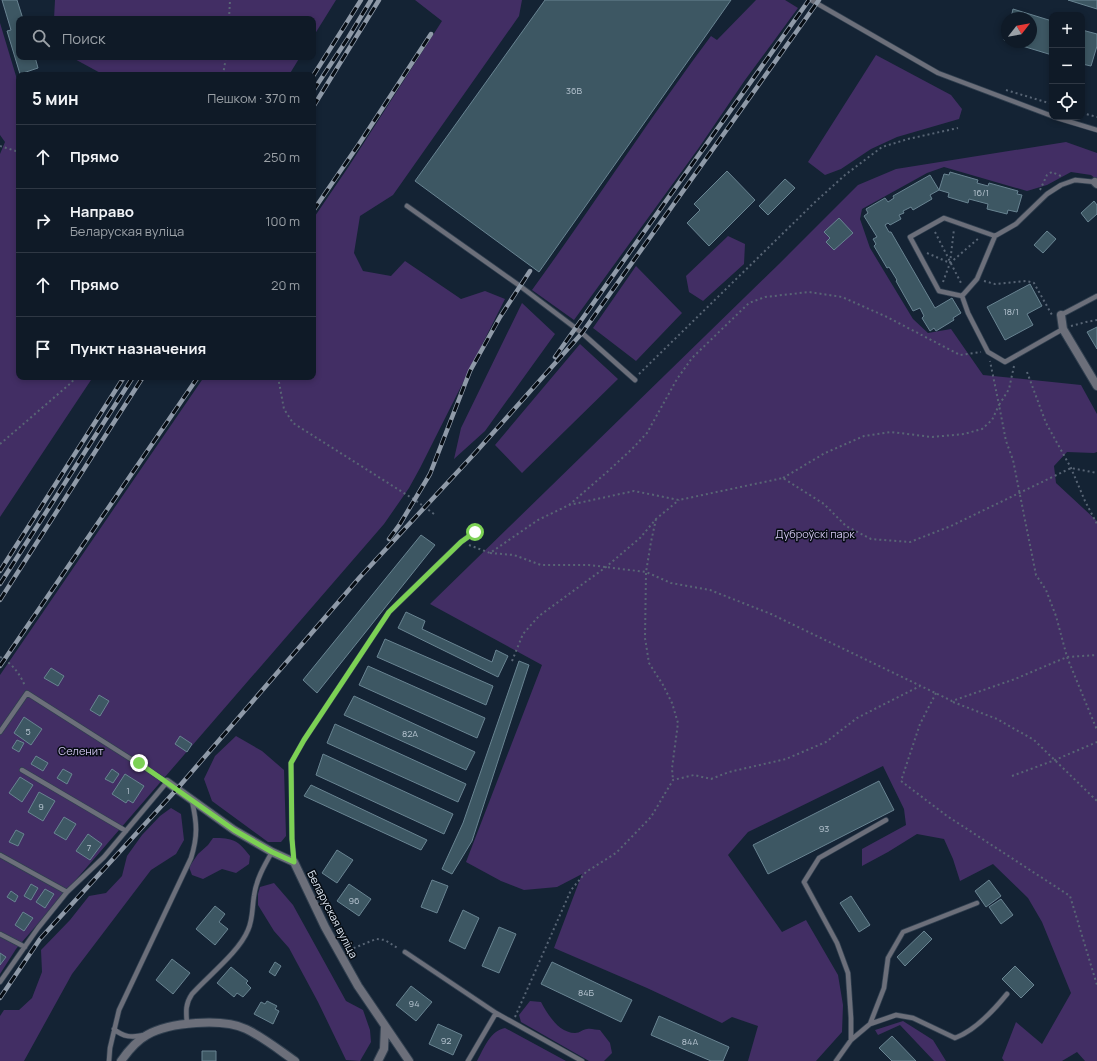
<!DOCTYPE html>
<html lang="ru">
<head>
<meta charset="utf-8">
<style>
	body { margin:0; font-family:Manrope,sans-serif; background:#18232f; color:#f1f3f6 }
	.controls { position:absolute; right:12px; top:12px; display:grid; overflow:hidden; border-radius:8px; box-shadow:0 2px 6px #0003 }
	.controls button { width:36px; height:36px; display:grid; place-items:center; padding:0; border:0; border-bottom:1px solid #2f3844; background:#0f1a27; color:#f1f3f6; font:20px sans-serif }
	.compass { position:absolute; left:1001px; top:12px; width:36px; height:36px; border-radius:50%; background:#0f1a27; box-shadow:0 2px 6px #0003; rotate:59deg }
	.stop { position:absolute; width:12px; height:12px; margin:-9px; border:3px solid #7cd154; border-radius:50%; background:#fff }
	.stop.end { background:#7cd154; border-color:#fff; box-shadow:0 1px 4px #0008 }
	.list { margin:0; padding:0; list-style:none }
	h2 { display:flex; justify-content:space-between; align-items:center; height:52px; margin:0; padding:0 16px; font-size:17px }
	h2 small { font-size:13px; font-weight:400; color:#9ba1a7 }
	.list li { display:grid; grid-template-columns:26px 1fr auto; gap:12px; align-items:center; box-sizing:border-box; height:64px; padding:0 16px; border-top:1px solid #2f3844 }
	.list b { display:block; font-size:15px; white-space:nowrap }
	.list p { margin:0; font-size:13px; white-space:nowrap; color:#9ba1a7 }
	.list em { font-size:13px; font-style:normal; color:#9ba1a7 }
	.icon { flex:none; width:22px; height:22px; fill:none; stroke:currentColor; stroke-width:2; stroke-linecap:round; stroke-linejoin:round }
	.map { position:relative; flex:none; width:1097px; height:1061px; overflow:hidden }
	.search { position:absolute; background:#0f1a27; box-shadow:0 2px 6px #0003; left:16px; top:16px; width:300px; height:44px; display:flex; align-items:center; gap:10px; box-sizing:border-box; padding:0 14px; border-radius:8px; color:#9ba1a7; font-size:15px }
	.panel { position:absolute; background:#0f1a27; box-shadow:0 2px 6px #0003; left:16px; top:72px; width:300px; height:308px; border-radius:8px }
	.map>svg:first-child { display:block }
	.green { fill:#422e64 }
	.building { fill:#3d5763; stroke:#698492 }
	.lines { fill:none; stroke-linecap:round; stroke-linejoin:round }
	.service-casing { stroke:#303f4f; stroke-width:6 }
	.minor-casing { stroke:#303f4f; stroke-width:10 }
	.path { stroke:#586575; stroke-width:2; stroke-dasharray:2 3; stroke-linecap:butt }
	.service { stroke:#6c6f7a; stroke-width:4.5 }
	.minor { stroke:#6c6f7a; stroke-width:8 }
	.rail-casing { stroke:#8f9aa8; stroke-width:4.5 }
	.rail { stroke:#060c13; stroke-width:3; stroke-dasharray:9; stroke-linecap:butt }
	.route { stroke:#7cd154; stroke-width:5 }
	.labels { text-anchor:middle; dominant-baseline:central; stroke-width:3; stroke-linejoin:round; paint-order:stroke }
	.number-label { font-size:9px; fill:#b6c4d0 }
	.park-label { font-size:11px; fill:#d0c4ee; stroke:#060c13 }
	.street-label { font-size:11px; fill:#dfe8f4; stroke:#060c13 }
</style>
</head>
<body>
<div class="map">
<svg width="1097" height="1061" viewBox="0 0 1097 1061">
	<rect width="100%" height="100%" fill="#142334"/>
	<path class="green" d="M55 0H336L313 37V19H54Z
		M415 0H522L519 16 393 195 360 216 354 253 363 271 391 276 405 261 461 299 485 291 505 299 420 468 409 488 384 524 16 949 0 974V675L204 377H313V219L349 166 442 21Z
		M756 0H785L798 8 745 80 698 149 574 320 532 290C593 206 649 119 711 36L717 40Z
		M0 23 19 86V377H93L0 517V154L5 142 0 135Z
		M876 55 951 95 962 109 959 119 897 137 871 149 841 169 825 175 808 162Z
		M71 57H300L289 75H104Z
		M1066 142 1097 153V180L1091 175 1071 172 1047 185 1027 191 944 167 927 173 862 209 860 219 870 248 913 319 928 333 951 329 983 375 1081 385 1097 414V452L1094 453 1067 452 1054 466 1056 483 1097 521V1061H1085L1077 1052 1062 1061H1004L1002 1058 1016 1022 1042 1044 1071 993 1042 922 1028 898 993 864 960 881 953 859 944 839 917 834 888 852 862 866V849L906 825 904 809 883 766 748 832 728 855 782 932 806 920 838 975 843 1005 842 1032 816 1061H748L758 1026 732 1017 722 1023 647 988 554 948 582 874 557 887 524 890 501 881 466 862 542 665 430 604 779 264 858 185 896 169Z
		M728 236 745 244 744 264 703 301 689 292 686 276Z
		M636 266 682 313 636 361 593 328Z
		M522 303 555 334 485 431 454 459 461 428Z
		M580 344 618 379 522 473 495 445Z
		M236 736 262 751 284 770 286 836 281 842H268L212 801 204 779 215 756Z
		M171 808 181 814 184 840 176 854 151 870 72 974 24 1061H0V1016L4 1010H19L32 998 42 972 41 950 70 920 89 896 106 893 122 876 127 856 142 835 160 816Z
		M213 838C233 838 238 840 250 856L249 864 236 873 222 869 203 879 192 875 189 867 198 854 208 845Z
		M274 883 293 905 346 1001 363 1010 370 1030 371 1042 360 1061 346 1060 318 1002 289 948 274 931 258 905V894L260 887Z
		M530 1001 541 1002C548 1015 559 1033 575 1033 580 1033 583 1029 587 1029 591 1028 596 1030 600 1030L610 1043 612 1053 604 1061H589L521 1022 519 1015Z
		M903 1021 933 1040 946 1061H934L900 1025 878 1035 875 1030Z
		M505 1028 566 1061H477C484 1048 490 1031 505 1028Z"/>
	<path class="building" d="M2 0H17L23 19H19V57H35L38 68 20 74 7 31 11 30Z
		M545 0H731L539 272 415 181Z
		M1068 0H1097V9Z
		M1013 9 1052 21V55L1009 42H1031V18H1011Z
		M1082 30 1097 34V46L1091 66 1082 64Z
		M1007 31V41L1004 40Z
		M727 171 755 200 709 246 687 223 700 210 694 204Z
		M950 172 978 180 977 183 988 186 989 183 1018 191 1017 194 1022 195 1017 212 1008 210 1007 214 987 209 988 204 969 199 968 203 948 197 949 193 939 190 944 174 949 175Z
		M930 175 939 190 930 195 932 199 913 210 911 207 903 211 904 213 899 215 901 219 890 225 888 223 885 225 889 232H891L935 308 952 298 961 313 953 318 954 320 936 331 934 328 930 331 922 318 924 316 920 308 913 311 896 281 897 280 889 267 887 268 874 246 876 244 873 239 877 237 864 216 868 213 866 209 885 198 888 202 894 198 893 196Z
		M785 179 795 188 768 215 759 206Z
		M1094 201 1097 205V214L1088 222 1081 213Z
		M839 218 853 233 834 250 826 242 830 238 824 232Z
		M1047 231 1056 239 1043 253 1034 245Z
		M1030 284 1042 306 1027 314 1033 325 1005 340 987 307Z
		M1097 327V349L1087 332Z
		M421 535 435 545 317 693 303 680Z
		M406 612 425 621 422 629 492 662 496 650 508 656 498 677 398 628Z
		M385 639 493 686 486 705 377 657Z
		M519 661 529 665 472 841 452 874 442 869 463 823Z
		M368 666 485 718 477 738 359 685Z
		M51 668 64 676 58 686 44 678Z
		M99 695 109 701 100 716 90 710Z
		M354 696 475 752 466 770 344 715Z
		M24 717 42 729 31 745 14 733Z
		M335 724 466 784 458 802 327 743Z
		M180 736 192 744 187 752 175 744Z
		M17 740 24 743 19 752 12 748Z
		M323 754 453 814 444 834 316 775Z
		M36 756 48 763 43 771 31 764Z
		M63 769 72 774 67 784 57 778Z
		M112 769 119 774 113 783 105 779Z
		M125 774 144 786 133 803 128 800 126 803 112 794Z
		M20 777 33 785 22 802 9 793Z
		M879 781 894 810 768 874 753 845Z
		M311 785 427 840 421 850 304 796Z
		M39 792 55 801 43 821 28 812Z
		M64 817 76 824 66 840 54 833Z
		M16 830 24 834 18 846 9 842Z
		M88 834 102 844 90 860 76 851Z
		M337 850 353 860 337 883 322 873Z
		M432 880 448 886 437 913 421 907Z
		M989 880 1001 896 986 907 975 891Z
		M31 884 38 888 31 900 24 896Z
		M349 884 371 899 359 916 337 901Z
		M45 889 54 894 45 908 36 902Z
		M11 891 18 896 15 902 7 897Z
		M851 896 870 925 859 932 840 903Z
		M1001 899 1013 915 1001 924 989 907Z
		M215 906 225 914 219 922 228 929 215 945 196 929Z
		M463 910 479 918 465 949 449 941Z
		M23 912 33 918 24 931 15 925Z
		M499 927 516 934 499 973 482 966Z
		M924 931 932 939 905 966 897 957Z
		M0 953 6 957 0 965Z
		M172 959 190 973 173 994 156 980Z
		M275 962 281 966 275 976 269 972Z
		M552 962 632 1000 621 1022 541 984Z
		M1015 966 1034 985 1021 998 1002 979Z
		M231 967 248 981 246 983 251 988 243 997 237 993 234 997 217 983Z
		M411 986 432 1002 416 1021 396 1005Z
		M267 1001 277 1006 275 1009 279 1011 273 1024 254 1014 261 1002 265 1004Z
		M659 1016 729 1047 723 1061H711L651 1035Z
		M438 1024 462 1035 453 1055 429 1044Z
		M892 1036 916 1061H892L879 1048Z
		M202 1051H216V1061H202Z"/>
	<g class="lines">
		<g class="service-casing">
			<path id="service" d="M811 0 938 73 1052 116
				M1054 117 1097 130
				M407 206 520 286 582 333 635 380
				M962 296 939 291 910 237 944 218 995 236
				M1061 315 1097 296
				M1063 329 1005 362 988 352 968 313 962 296 977 279 995 236 1016 224 1047 194 1061 185 1075 180 1095 182
				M0 732 27 693 167 782 104 857 67 892 38 928 0 982
				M22 770 126 831
				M0 855 67 892
				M294 862 292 839 291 763 304 740 389 612 461 542 475 532
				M0 934 25 947
				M405 952 496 1013 582 1061
				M187 1024C186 1012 185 1004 192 994 209 975 239 952 248 930 253 919 252 908 254 896 256 880 264 866 272 852
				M870 1024 896 1015 913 1018 955 1038C974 1031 994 1010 1007 994
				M114 1029C123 1037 132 1038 144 1035
				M851 1040V1018L848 973 837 943 804 882 819 858 886 820
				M109 1061 110 1048 119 1010 191 858C198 836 197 823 192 801
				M468 1061 496 1013
				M836 1061 851 1040 870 1024 884 988 888 958 903 932 977 903"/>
		</g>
		<g class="minor-casing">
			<path id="minor" d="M1095 182 1097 184
				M1061 315 1063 329 1097 386
				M167 782 234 830 272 852 294 862 325 927 358 986 409 1061
				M121 1061C128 1051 136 1041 147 1035 169 1022 223 1018 246 1029 263 1037 279 1050 295 1061
				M378 1061 384 1049 385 1026"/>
		</g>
		<path class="path" d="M229 19 230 0
			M223 75 226 57
			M1006 90 1052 104
			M1082 113 1097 117
			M0 146 19 152
			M1040 190 1047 175 1052 172 1063 177
			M935 232 962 285
			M927 253 950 263 954 229
			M984 281 995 284 1026 281 1034 283 1052 315
			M943 282 950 263 979 238
			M1071 326 1086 322 1097 320
			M1014 366 1009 389 999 405 1006 441 1013 460 1036 575 1046 590 1056 616 1067 657 1097 730
			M1027 372 1046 423 1071 468 1085 501 1097 524
			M639 374 814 203 845 175 882 147 908 139 958 128
			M278 377 284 409 293 423 415 500 434 514
			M0 444 71 383 76 377
			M783 478 825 453 864 436 891 432 932 437 964 434 982 429 992 420 999 405 990 361
			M569 505 606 473 632 449 647 433 677 379 692 358 749 303 765 297 809 292 842 297 887 317 960 355 981 352
			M656 519 651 542 646 572 645 638 649 663 663 685 672 703 678 723 672 768 673 780
			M469 545 490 553 538 520 569 505 634 491 679 500 783 478 824 504 846 526 871 539 910 542 951 526 1071 468 1097 473
			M490 553 514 555 541 565H589L646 572 671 583 710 590 771 614 952 701 1015 679 1067 657 1097 655
			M0 657C12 663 20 674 25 686
			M512 661 523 634 539 616 606 567 640 538 656 519 679 500
			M936 693 920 724 901 781 947 816 1070 896 1097 985
			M953 702 997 719 1034 740 1097 801
			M1012 776 1055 760 1097 742
			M349 950 376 939 385 940 399 949
			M515 1017 571 890 586 872 616 853 651 817 673 780 694 775 711 779 729 772 786 759 826 742 857 718 920 686"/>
		<use href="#service" class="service"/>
		<use href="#minor" class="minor"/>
		<g class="rail-casing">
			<path id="rail" d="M313 76 361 0
				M313 91 348 38 371 0
				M313 107 379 0
				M313 211 359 144 431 34
				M555 357 809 0
				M389 539 400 524 430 474 470 371 500 317 530 271
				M0 571 124 377
				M0 584 133 377
				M0 600 143 377
				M0 666 198 377
				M0 998 40 939 177 789 360 577 476 452 582 333 819 0"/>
		</g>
		<use href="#rail" class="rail"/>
	</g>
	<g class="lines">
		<path class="route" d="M139 763 234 830 272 852 294 862 292 839 291 763 304 740 389 612 461 542 475 532"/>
	</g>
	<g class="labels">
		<g class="number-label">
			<text x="574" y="90">36В</text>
			<text x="981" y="192">16/1</text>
			<text x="1011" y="311">18/1</text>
			<text x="28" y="731">5</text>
			<text x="410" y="733">82А</text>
			<text x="128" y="790">1</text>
			<text x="41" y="806">9</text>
			<text x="824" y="828">93</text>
			<text x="89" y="847">7</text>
			<text x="354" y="900">96</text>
			<text x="586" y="992">84Б</text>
			<text x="414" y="1003">94</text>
			<text x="446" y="1040">92</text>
			<text x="690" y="1041">84А</text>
		</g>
		<g class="park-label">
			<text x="815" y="533">Дуброўскі парк</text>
			<text x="81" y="750">Селенит</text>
		</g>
		<g class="street-label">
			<text transform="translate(333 914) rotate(63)">Беларуская вуліца</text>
		</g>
	</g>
</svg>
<div class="controls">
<button>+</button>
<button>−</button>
<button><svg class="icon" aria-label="locate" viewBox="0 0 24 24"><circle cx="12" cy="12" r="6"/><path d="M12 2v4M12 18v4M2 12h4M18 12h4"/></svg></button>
</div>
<svg class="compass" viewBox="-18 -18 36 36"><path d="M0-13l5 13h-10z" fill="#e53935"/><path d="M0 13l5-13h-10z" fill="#9ba1a7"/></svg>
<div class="stop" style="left:475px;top:532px"></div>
<div class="stop end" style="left:139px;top:763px"></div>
<div class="search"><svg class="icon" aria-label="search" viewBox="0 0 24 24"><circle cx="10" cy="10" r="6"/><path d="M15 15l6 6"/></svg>Поиск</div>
<section class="panel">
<h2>5 мин<small>Пешком · 370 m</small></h2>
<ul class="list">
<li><svg class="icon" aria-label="ahead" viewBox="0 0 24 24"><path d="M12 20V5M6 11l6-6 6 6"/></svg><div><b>Прямо</b></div><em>250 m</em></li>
<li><svg class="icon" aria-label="right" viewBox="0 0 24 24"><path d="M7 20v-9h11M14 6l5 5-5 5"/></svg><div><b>Направо</b><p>Беларуская вуліца</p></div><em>100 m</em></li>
<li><svg class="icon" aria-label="ahead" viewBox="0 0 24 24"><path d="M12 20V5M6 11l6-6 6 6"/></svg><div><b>Прямо</b></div><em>20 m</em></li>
<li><svg class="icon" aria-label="arrive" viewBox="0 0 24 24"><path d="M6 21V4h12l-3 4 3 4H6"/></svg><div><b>Пункт назначения</b></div></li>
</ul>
</section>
</div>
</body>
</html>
